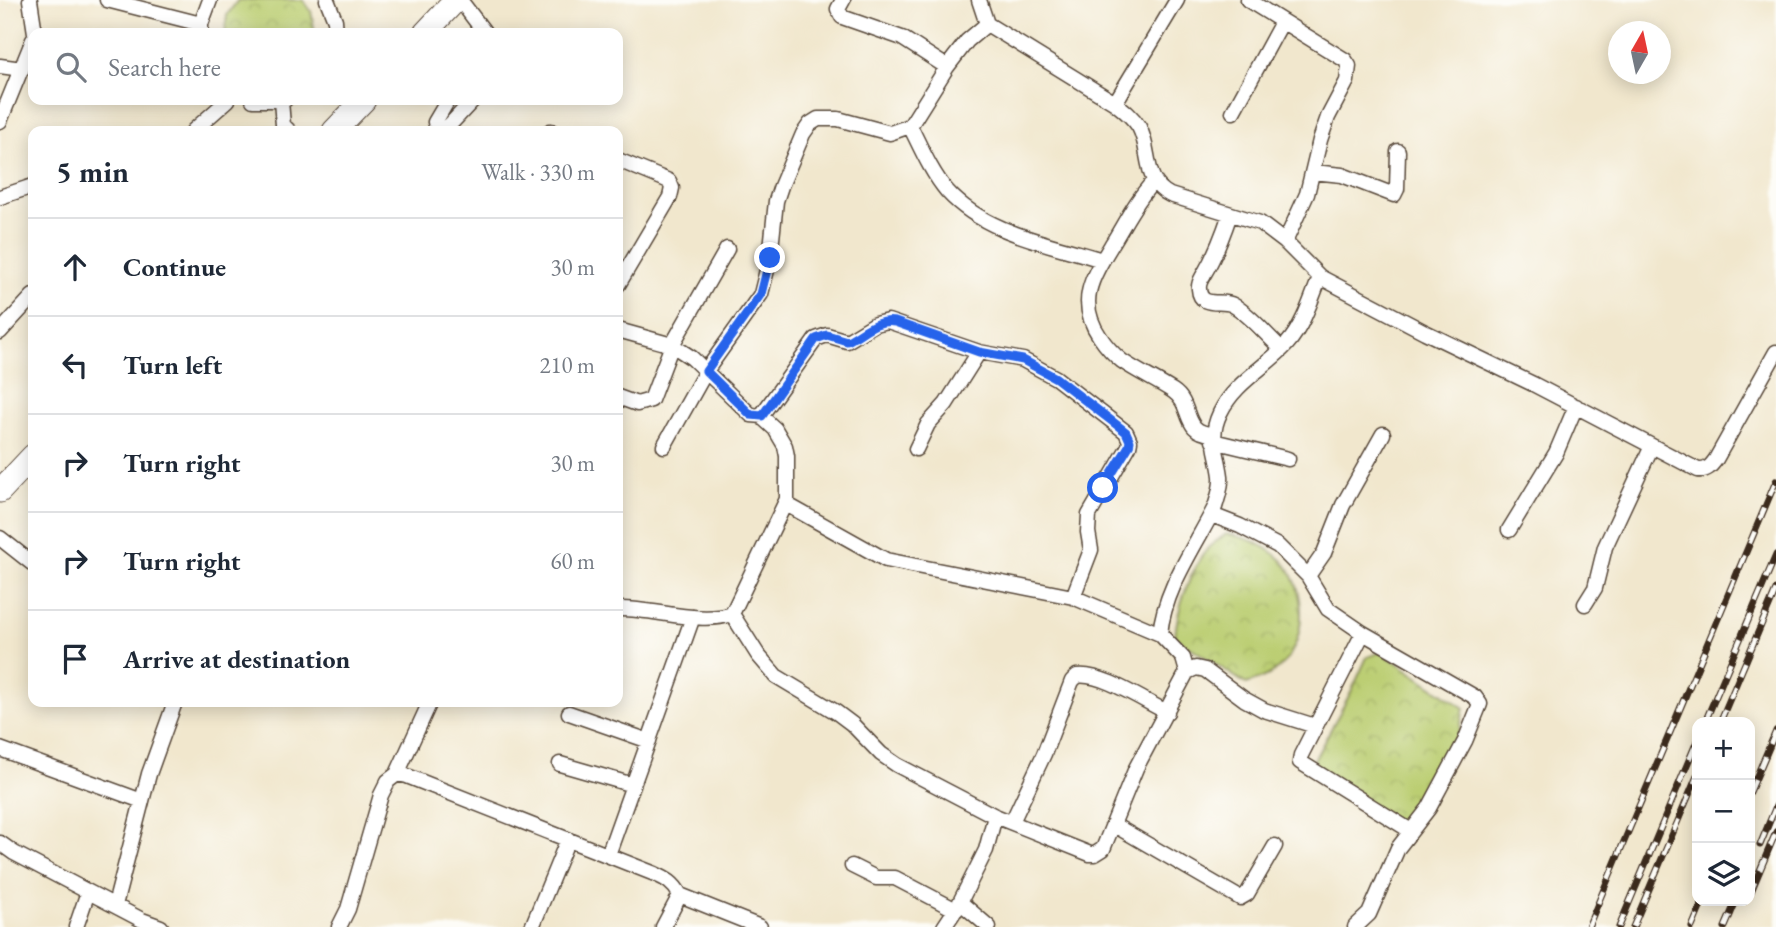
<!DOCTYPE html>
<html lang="en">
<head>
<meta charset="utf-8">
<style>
	body { margin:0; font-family:"EB Garamond",serif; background:#f6f6f7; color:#1f2937 }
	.controls { position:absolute; right:21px; bottom:21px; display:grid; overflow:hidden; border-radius:14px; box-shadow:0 4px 18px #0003 }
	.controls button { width:63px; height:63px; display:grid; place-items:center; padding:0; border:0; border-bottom:2px solid #e0e1e3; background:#fff; color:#1f2937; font:35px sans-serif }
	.compass { position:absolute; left:1608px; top:21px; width:63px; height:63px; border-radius:50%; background:#fff; box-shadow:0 4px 18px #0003; rotate:9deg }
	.stop { position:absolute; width:21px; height:21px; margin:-16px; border:5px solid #2563eb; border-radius:50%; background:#fff }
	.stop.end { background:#2563eb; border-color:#fff; box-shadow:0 2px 7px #0008 }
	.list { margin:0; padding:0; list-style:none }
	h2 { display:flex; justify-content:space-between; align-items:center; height:91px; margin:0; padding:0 28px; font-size:30px }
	h2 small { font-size:23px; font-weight:400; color:#747a83 }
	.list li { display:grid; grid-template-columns:46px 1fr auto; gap:21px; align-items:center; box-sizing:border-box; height:98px; padding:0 28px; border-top:2px solid #e0e1e3 }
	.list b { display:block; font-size:26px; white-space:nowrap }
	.list em { font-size:23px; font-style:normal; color:#747a83 }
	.icon { flex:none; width:38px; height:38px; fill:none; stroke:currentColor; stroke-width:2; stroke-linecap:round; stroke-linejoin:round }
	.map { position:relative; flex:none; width:1776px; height:927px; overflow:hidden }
	.search { position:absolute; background:#fff; box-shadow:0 4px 18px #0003; left:28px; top:28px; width:595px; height:77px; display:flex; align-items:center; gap:18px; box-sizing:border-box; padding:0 24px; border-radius:14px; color:#747a83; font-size:26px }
	.panel { position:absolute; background:#fff; box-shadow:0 4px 18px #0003; left:28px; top:126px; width:595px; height:581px; border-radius:14px }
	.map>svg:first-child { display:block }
	.park { fill:url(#park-crowns); stroke:#7b7c48; stroke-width:2 }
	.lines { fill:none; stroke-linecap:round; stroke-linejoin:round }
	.minor-casing { stroke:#564638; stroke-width:17 }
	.primary-casing { stroke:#564638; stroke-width:25 }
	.minor { stroke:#fff; stroke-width:14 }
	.primary { stroke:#fff; stroke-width:23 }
	.rail-casing { stroke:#3b2a1e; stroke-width:7 }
	.rail { stroke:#fdfcf7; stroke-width:4.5; stroke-dasharray:13; stroke-linecap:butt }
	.route { stroke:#2563eb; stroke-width:9 }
</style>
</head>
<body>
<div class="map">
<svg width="1776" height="927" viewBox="0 0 1776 927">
	<defs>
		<pattern id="park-crowns" width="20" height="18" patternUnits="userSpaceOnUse" patternTransform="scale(1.75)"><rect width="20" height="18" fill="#bbce72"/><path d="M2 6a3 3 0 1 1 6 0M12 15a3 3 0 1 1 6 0" fill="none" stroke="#a2b162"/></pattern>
	</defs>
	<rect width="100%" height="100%" fill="#fdfcf7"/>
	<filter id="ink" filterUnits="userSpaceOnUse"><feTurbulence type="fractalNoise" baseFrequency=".0143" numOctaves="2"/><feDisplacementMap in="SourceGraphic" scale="14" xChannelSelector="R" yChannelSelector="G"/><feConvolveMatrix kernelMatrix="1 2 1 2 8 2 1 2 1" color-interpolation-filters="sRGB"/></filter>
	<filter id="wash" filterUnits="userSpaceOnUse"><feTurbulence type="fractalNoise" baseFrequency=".00686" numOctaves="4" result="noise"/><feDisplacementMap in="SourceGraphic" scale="28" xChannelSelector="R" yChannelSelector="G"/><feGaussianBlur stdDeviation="1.57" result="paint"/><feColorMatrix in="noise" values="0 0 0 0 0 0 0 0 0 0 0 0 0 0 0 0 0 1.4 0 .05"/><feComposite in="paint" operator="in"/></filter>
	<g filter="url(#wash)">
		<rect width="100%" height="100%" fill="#f1e7cd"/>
		<path class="park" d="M238 0H303L311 11 315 33H225L227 15Z
			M1226 534C1245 537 1261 543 1276 555 1305 577 1309 630 1287 659 1277 673 1262 679 1246 684L1175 637C1177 609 1190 570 1208 548 1213 543 1221 538 1226 534Z
			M1381 652 1464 708 1456 747 1423 816 1405 828 1311 766 1352 690 1367 657Z"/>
	</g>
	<g filter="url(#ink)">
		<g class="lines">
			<g class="minor-casing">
				<path id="minor" d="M30 0 35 33
					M107 0 201 24
					M327 0 335 20 336 33
					M460 0 485 33
					M843 0 838 9 842 17 902 38 947 67
					M979 0 987 24 1115 103C1124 110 1133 117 1139 127 1152 151 1142 181 1170 195L1260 223 1285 242 1320 277 1425 332 1533 384 1698 470C1707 471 1711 466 1716 459L1776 352
					M1248 0 1345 60 1349 66 1347 81 1328 117 1320 140 1307 194 1285 242
					M201 32V24L210 0
					M0 66 22 69
					M253 100H285
					M281 101 283 125 289 131
					M1115 103 1177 0
					M1233 112 1282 22
					M0 121 33 40
					M910 126C921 148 931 172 947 191 986 234 1049 243 1102 260
					M193 131 228 100
					M440 131 435 122 448 100
					M444 131 473 100
					M550 131H551
					M618 160 669 181 672 188 670 197 618 285
					M1313 172 1342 175 1394 195 1397 189 1398 151
					M1153 182C1136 200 1125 223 1112 244 1092 277 1076 302 1100 337 1106 346 1113 354 1122 361 1138 372 1156 380 1173 391 1194 405 1181 433 1213 434
					M0 197 33 186
					M1230 214C1223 235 1216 254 1204 274 1202 278 1198 283 1199 289 1200 309 1222 299 1233 305 1251 315 1267 336 1282 349
					M618 330 672 345 692 358 751 415 763 416
					M0 332 33 296
					M618 397 637 404 651 400 672 345 727 249
					M1213 441 1288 459
					M664 446 706 371 761 294 770 258 776 201 781 186 803 134 810 124 818 119H838L890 133 910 126 947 67 967 41 987 24
					M916 449 928 424 946 404 979 352
					M786 504 886 560 1073 597 1160 634
					M1212 515 1240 526 1278 546 1308 576 1328 609 1363 633 1475 697 1480 704 1465 741 1429 808 1398 848 1369 914 1355 927
					M1509 530 1556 453 1576 406
					M0 538 33 564
					M1308 576 1324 553 1343 505 1383 434
					M1585 604 1595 588 1605 547 1652 446
					M618 609C653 608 700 625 732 614L787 499V456L785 446 775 429 764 419 763 413 816 339 827 335 847 341 875 324 888 321 979 352 1023 360 1056 378 1126 432 1130 441 1129 446 1089 515 1088 532 1091 550 1073 597
					M732 614 758 655 776 676 836 712 852 724 881 754 897 765 995 816 986 850 960 902 989 927
					M1363 633 1301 755 1300 762 1411 831
					M1187 672 1196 668 1205 670 1244 699 1264 710 1315 726
					M569 713 649 741
					M0 749 142 801
					M560 764 633 785
					M397 774 430 702
					M995 816 1090 854H1095L1103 849 1136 768 1187 672 1183 658 1160 634C1164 589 1195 547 1215 507 1218 497 1222 487 1221 476 1218 451 1208 438 1220 413 1234 383 1265 368 1287 344 1303 326 1311 300 1320 277
					M1012 822 1044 754 1072 681 1077 676C1101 672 1144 701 1167 712
					M1114 825 1240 898 1247 894 1275 846
					M0 843 14 853 142 920 161 927
					M608 855 693 617
					M852 866 876 878H895L956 910
					M115 905 149 774 175 702
					M76 927 88 892
					M339 927 348 909 381 795 388 781 397 774 407 776 655 874C666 879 674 883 680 895L760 927
					M532 927 568 839
					M663 927 680 895
					M944 927 960 903"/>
			</g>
			<g class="primary-casing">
				<path id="primary" d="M425 33 456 0
					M334 131 364 100
					M0 491 33 456"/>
			</g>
			<use href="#minor" class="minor"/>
			<use href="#primary" class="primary"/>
			<g class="rail-casing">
				<path id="rail" d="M1705 722 1776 555
					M1720 722 1776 590
					M1750 792 1776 731
					M1760 845 1776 806
					M1750 894 1776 832
					M1588 927 1776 481
					M1619 927 1697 741
					M1633 927 1697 776
					M1692 927 1703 901
					M1725 927 1736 901"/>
			</g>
			<use href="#rail" class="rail"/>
		</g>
	</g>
	<g class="lines" filter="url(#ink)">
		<path class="route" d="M770 258 761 294 706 371 751 415 762 416 816 339 827 335 847 341C864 333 874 319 895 322L979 352 1023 360 1056 378 1126 432 1130 441 1129 446 1103 488"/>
	</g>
</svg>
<div class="controls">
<button>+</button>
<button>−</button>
<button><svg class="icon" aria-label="layers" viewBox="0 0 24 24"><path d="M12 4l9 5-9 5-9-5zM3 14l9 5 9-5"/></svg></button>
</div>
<svg class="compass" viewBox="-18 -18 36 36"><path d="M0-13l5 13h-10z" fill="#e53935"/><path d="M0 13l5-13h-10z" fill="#747a83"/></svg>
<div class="stop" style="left:1103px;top:488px"></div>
<div class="stop end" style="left:770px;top:258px"></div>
<div class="search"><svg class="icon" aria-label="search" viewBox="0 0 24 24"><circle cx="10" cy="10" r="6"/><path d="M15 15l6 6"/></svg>Search here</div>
<section class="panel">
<h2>5 min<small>Walk · 330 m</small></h2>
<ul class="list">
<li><svg class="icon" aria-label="ahead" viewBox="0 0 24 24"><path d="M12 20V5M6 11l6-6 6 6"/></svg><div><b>Continue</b></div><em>30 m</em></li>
<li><svg class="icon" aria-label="left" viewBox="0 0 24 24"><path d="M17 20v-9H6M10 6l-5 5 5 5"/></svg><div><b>Turn left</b></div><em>210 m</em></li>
<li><svg class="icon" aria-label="right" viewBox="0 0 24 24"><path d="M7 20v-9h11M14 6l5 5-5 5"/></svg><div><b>Turn right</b></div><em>30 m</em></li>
<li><svg class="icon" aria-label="right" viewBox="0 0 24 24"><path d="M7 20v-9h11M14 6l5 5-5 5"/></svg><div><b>Turn right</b></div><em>60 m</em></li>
<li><svg class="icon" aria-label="arrive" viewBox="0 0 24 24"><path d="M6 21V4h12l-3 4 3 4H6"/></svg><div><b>Arrive at destination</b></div></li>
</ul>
</section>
</div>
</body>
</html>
